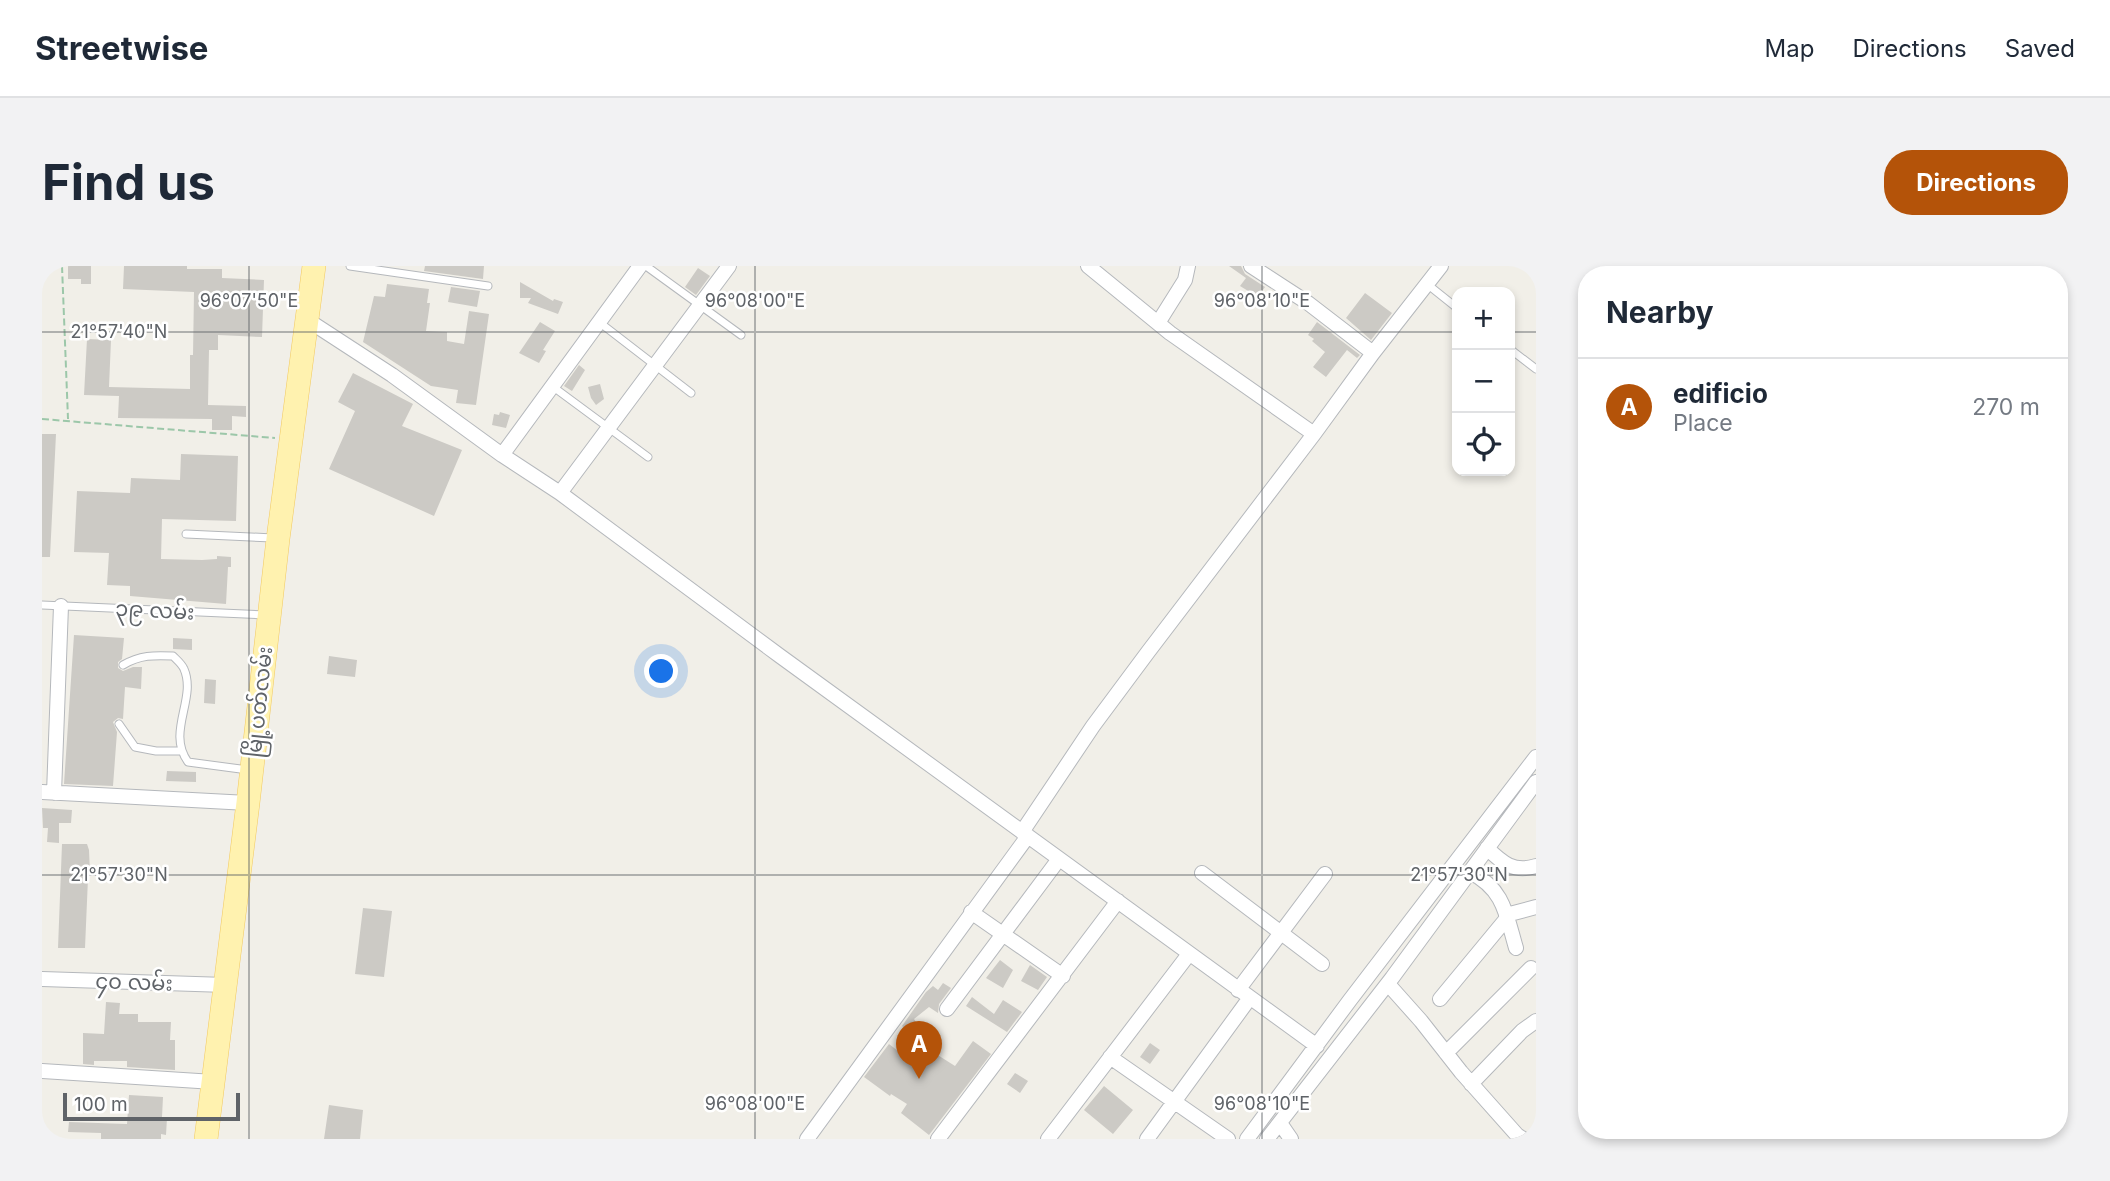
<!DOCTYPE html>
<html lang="en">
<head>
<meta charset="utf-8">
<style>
	body { margin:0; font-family:Inter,"Noto Sans Myanmar",sans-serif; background:#f2f2f3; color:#1f2937 }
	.controls { position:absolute; right:21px; top:21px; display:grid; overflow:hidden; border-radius:14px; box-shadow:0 4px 10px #0003 }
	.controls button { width:63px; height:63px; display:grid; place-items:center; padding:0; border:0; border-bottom:2px solid #e0e1e3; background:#fff; color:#1f2937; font:35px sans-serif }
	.scale { position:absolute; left:21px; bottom:18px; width:177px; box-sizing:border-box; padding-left:7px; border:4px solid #5f6368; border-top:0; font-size:19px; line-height:24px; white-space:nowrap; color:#5f6368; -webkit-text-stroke:5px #fff; paint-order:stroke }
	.you { position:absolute; left:620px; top:406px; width:24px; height:24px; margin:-18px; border:5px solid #fff; border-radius:50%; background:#1a73e8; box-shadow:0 0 0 10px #1a73e833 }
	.badge { display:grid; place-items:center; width:46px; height:46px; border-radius:50%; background:#b45309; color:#fff; font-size:23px; font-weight:700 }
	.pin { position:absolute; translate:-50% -58px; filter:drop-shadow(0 2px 4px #0008) }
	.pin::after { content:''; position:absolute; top:37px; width:24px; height:21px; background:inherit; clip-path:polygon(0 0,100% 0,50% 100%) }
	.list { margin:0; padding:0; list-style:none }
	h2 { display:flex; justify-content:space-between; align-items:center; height:91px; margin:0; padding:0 28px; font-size:30px }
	h2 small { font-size:23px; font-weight:400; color:#747a83 }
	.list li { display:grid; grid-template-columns:46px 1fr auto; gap:21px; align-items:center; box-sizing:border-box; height:98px; padding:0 28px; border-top:2px solid #e0e1e3 }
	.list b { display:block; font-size:26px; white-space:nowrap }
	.list p { margin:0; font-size:23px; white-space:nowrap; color:#747a83 }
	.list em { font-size:23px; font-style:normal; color:#747a83 }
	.icon { flex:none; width:38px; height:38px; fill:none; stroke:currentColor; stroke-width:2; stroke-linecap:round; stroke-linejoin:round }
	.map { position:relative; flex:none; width:1494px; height:873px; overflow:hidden; border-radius:28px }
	header { display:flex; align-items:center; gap:42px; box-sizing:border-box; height:98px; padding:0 35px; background:#fff; border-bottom:2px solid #e0e1e3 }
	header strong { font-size:33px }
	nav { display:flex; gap:38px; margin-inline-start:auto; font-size:24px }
	.intro { display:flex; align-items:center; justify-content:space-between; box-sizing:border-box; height:168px; padding:0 42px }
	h1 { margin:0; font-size:49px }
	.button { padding:18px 32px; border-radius:28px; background:#b45309; color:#fff; font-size:24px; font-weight:700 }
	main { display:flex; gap:42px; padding:0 42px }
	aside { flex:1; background:#fff; border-radius:28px; box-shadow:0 4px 10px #0003 }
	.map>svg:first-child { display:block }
	.building { fill:#cccac5 }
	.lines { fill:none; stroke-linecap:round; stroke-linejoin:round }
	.service-casing { stroke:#b5b8bc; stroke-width:9 }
	.minor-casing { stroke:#b5b8bc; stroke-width:16 }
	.primary-casing { stroke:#f2c960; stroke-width:24 }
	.path { stroke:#9cc7a9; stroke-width:2; stroke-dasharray:7 3.5; stroke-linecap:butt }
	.service { stroke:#fff; stroke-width:7 }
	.minor { stroke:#fff; stroke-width:14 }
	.primary { stroke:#fff2af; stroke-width:23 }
	.ticks { fill:none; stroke:#5f6368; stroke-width:2; stroke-opacity:0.45 }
	.labels { text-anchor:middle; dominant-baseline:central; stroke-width:5; stroke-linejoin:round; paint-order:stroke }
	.street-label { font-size:21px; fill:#5f6368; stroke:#fff }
	.ticks-label { font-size:18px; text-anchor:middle; fill:#5f6368; stroke:#fff; stroke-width:5; stroke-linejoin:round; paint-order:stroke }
</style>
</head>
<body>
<header>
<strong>Streetwise</strong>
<nav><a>Map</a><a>Directions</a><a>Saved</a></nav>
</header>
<div class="intro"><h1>Find us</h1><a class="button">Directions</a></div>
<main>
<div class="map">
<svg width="1494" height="873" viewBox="0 0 1494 873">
	<rect width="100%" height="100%" fill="#f1efe8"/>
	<path class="building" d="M26 0H49V18H39V13H26Z
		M82 0H145V3H180V12L222 14 220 71 176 69V84H167L166 139 204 140V151L190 150V164H170V153L76 152 77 130 42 129 45 73 69 74 67 121 148 123V89H151L152 26 81 23Z
		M383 0H442L441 13 382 5Z
		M1187 0H1199L1203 8 1223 21 1216 31 1198 20 1204 12Z
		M656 2 668 10 654 29 643 21Z
		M478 16 511 35 512 33 521 36 516 48 486 37 489 32H478Z
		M345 18 387 23 385 37H388L384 65 405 66V75L422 78 427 45 447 48 434 139 414 137 416 124 389 120 321 76 332 30 343 31Z
		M409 21 438 25 435 41 406 36Z
		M1323 27 1350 47 1329 74 1304 52Z
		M498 56 513 65 501 84 504 85 497 97 477 87Z
		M1275 56 1318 89 1315 92 1305 84 1284 111 1271 101 1283 86 1270 75 1272 73 1266 69Z
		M537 99 543 104 530 125 522 120Z
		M311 107 371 138 360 160 420 184 392 250 287 203 313 145 296 136Z
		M558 118 562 133 554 139 549 132 546 121Z
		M458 146 468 149 464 162 450 159 452 148 457 149Z
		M0 168H14L8 291H0Z
		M139 188 196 190 194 255 120 253 119 293 160 294 175 293V290L189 291V301H186L184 338 88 330V320L65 319 67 287 32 286 35 225 88 227 89 212 138 214Z
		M32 369 82 372 80 393 76 396V402L81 405 91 401H100L99 423 83 421 81 453 76 452 71 456 75 466 71 520 22 518Z
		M131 372 150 373V384L131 383Z
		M287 390 315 394 313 411 285 408Z
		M163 413 174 414 173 438 162 437Z
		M125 505 154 506V516L124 515Z
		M0 542 30 544 29 557H17V577L5 576 6 562H1Z
		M20 578H45L47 584 48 607 46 612 43 682H16Z
		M321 642 350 645 342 711 313 708Z
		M958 694 971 704 961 722 944 712Z
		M988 699 1005 711 996 724 979 715Z
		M901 717 909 722 897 738 896 747 887 741 872 753 876 759 867 766 860 760 884 726 891 720 896 724Z
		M930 731 952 748 961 734 980 746 965 766 924 740Z
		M64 736 78 737 77 748H96V756H129L128 774H133V804L85 801V795H52V799L41 798V767L62 768Z
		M872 774 913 800 931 775 949 788 887 869 859 847 865 838 849 828 848 830 822 811 847 778 861 789Z
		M1108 777 1118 784 1108 798 1098 791Z
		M973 807 986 815 978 827 965 818Z
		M1062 820 1091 844 1071 868 1042 844Z
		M87 829 121 831 120 851 125 852 124 869 119 868V873H59V867L26 866 27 856 85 858Z
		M287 839 321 844 318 873H282Z"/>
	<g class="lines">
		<g class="service-casing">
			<path id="service" d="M308 0 446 20
				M604 0 699 69
				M1385 18 1415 42
				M557 56 649 127
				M1468 83 1494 103
				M510 120 606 191
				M144 268 231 272
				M0 339 223 349
				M81 399C98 389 112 389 131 390 135 394 140 398 142 403 155 433 124 466 146 496L206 504
				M77 458 93 481 114 485H138"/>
		</g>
		<g class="minor-casing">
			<path id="minor" d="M1046 0 1128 67 1272 168
				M1209 0 1266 37 1331 87
				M264 53 350 109 460 189 518 227 738 390 1275 780
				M1116 57 1143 14 1146 0
				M460 189 598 0
				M518 227 687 0
				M0 526 206 537
				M12 527 19 340
				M980 566 1051 460 1106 386 1272 168 1331 87 1399 0
				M1445 582C1460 597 1472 607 1494 600
				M1428 606C1462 623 1464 648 1474 682
				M1160 607 1280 698
				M929 646 1021 710
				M1464 649 1494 641
				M0 713 184 719
				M1346 718 1379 755 1419 806 1475 869 1481 873
				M1196 724 1283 608
				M1398 733 1465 652
				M905 743 1017 593
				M1404 787 1489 702
				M1068 791 1186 873
				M0 805 172 816
				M1429 818 1480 765 1494 755
				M1238 857 1249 873
				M765 873 986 570
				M896 873 1076 635
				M1006 873 1147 688
				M1105 873 1207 733
				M1205 873 1308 734 1494 491
				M1225 873 1350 712 1494 516"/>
		</g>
		<g class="primary-casing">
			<path id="primary" d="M164 873 206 537 236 273 272 0"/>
		</g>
		<path class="path" d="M20 0 26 153
			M0 153 233 172"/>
		<use href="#service" class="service"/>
		<use href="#minor" class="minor"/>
		<use href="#primary" class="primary"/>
	</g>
	<path class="ticks" d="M207 0V873M713 0V873M1220 0V873M0 66H1415M1468 66H1494M0 609H1494"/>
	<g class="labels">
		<g class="street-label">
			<text transform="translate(113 344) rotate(3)">၃၉ လမ်း</text>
			<text transform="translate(217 436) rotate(-84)">မြို့ပတ်လမ်း</text>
			<text transform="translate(92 716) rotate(2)">၄၀ လမ်း</text>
		</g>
	</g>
	<g class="ticks-label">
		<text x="207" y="41">96°07'50"E</text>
		<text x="713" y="41">96°08'00"E</text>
		<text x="1220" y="41">96°08'10"E</text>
		<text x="77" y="72">21°57'40"N</text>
		<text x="77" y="615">21°57'30"N</text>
		<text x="1417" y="615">21°57'30"N</text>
		<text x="713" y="844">96°08'00"E</text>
		<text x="1220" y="844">96°08'10"E</text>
	</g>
</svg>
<div class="controls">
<button>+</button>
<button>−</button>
<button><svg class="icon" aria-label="locate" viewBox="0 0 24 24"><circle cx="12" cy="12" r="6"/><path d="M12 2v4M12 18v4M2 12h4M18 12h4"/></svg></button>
</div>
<div class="scale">100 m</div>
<div class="you"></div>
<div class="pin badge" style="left:877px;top:813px">A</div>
</div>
<aside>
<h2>Nearby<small></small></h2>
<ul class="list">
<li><span class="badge">A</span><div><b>edificio</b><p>Place</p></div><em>270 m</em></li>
</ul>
</aside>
</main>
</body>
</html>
